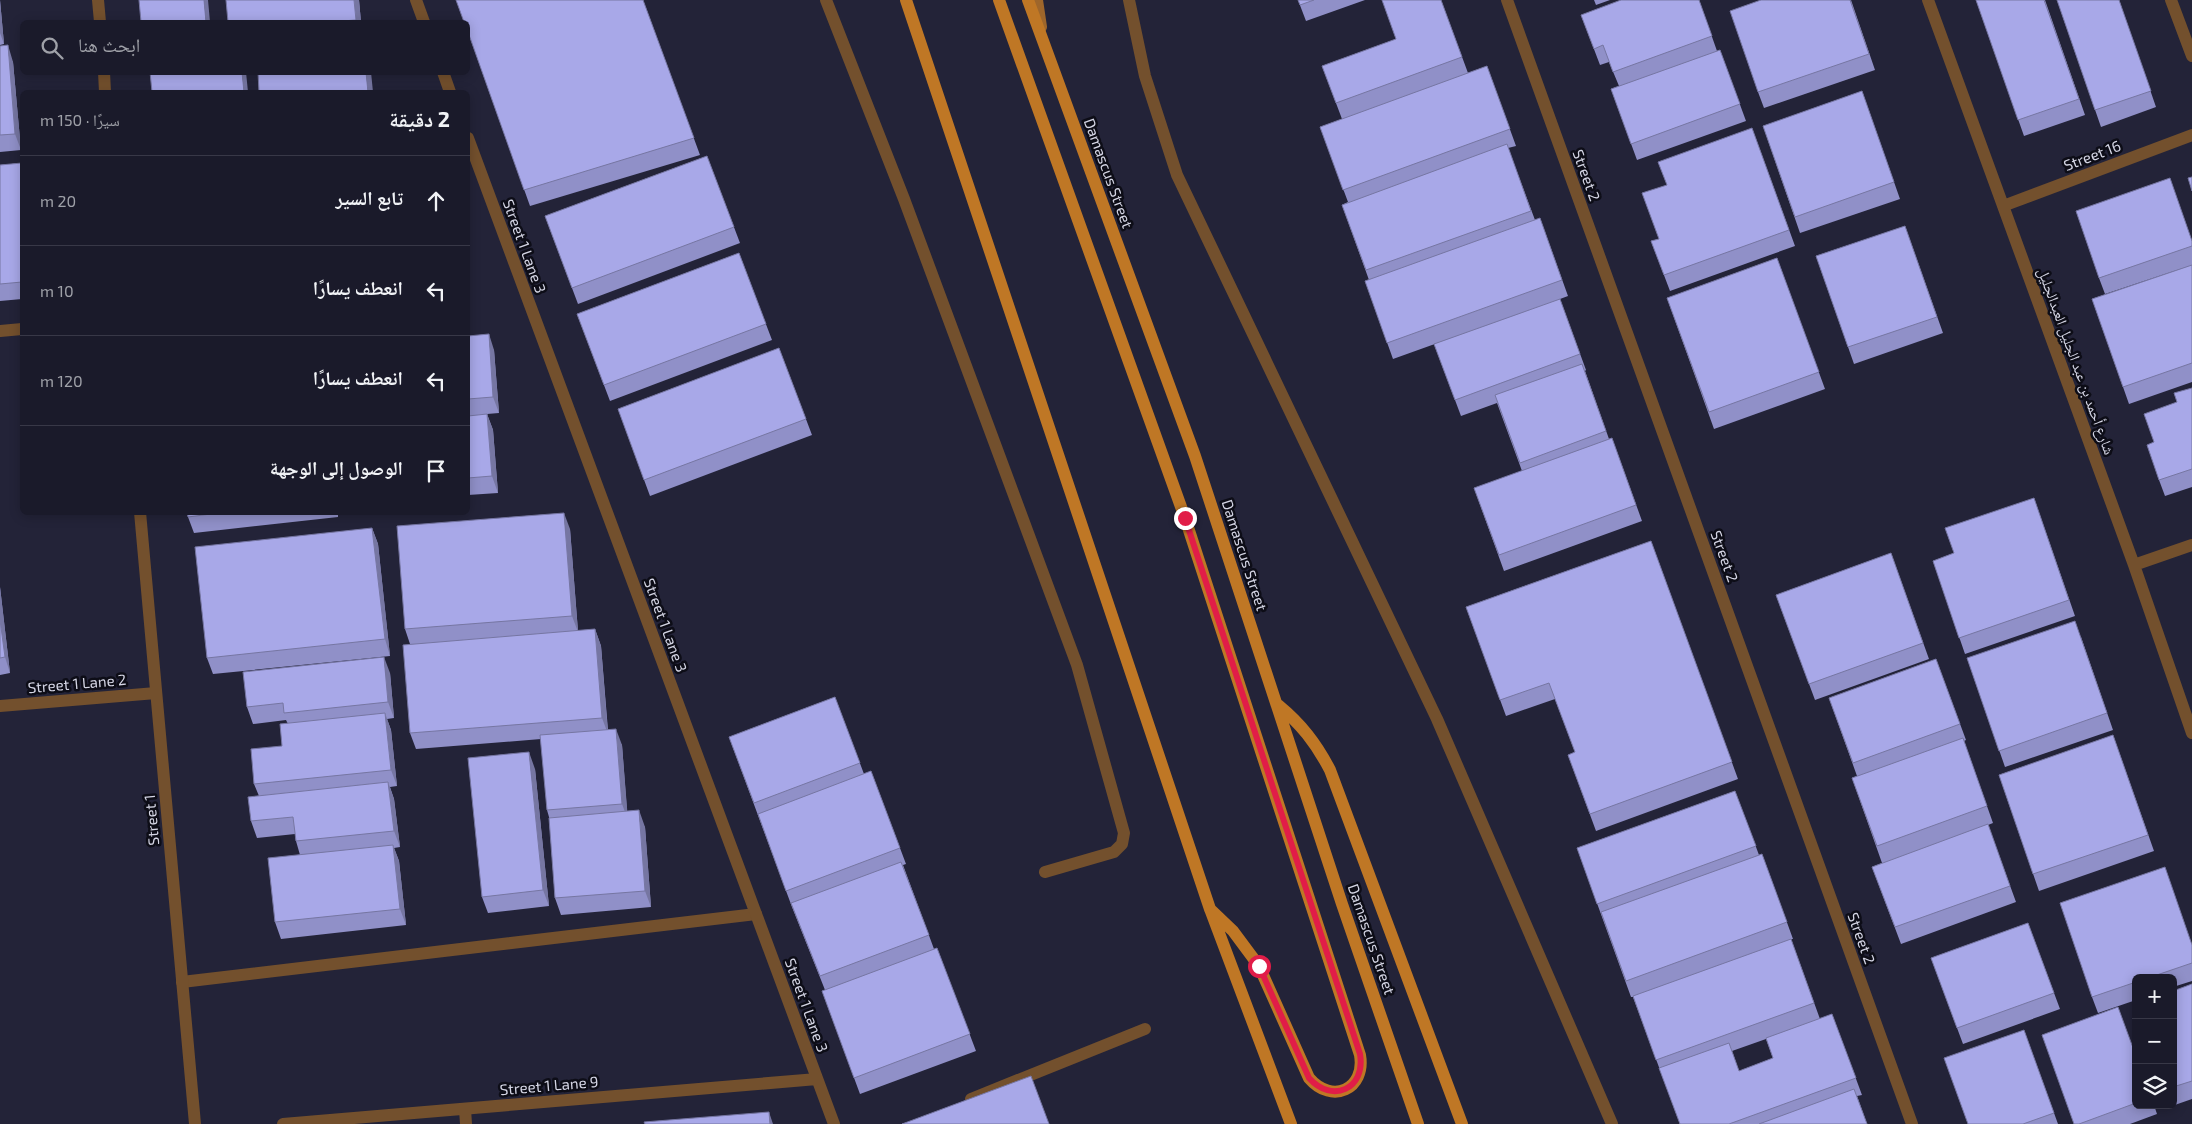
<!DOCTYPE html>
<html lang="ar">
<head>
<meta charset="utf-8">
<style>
	body { margin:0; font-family:"Exo 2","Noto Naskh Arabic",sans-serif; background:#272736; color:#f1f3f6; direction:rtl }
	.controls { position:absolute; right:15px; bottom:15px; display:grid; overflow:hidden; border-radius:8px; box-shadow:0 2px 12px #0003 }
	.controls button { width:45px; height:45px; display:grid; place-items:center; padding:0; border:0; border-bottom:1px solid #383847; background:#1a1a2a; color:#f1f3f6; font:25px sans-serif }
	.stop { position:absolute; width:15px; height:15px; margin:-11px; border:4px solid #e11d48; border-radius:50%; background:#fff }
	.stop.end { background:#e11d48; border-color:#fff; box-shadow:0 1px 5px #0008 }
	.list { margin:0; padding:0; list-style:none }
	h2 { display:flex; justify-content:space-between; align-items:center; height:65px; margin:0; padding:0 20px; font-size:21px }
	h2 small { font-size:16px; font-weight:400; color:#9fa1a8 }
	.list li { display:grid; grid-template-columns:32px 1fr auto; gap:15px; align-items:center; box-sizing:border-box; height:90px; padding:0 20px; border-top:1px solid #383847 }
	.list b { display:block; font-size:19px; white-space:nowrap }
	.list em { font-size:16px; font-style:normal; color:#9fa1a8 }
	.icon { flex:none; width:28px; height:28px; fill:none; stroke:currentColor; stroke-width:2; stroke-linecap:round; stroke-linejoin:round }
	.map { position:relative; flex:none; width:2192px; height:1124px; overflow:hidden; direction:ltr }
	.search { position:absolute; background:#1a1a2a; box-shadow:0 2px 12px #0003; left:20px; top:20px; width:450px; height:55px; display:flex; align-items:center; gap:12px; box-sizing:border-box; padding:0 18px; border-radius:8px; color:#9fa1a8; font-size:19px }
	.panel { position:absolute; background:#1a1a2a; box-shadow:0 2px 12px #0003; left:20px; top:90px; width:450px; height:425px; border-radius:8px; direction:rtl }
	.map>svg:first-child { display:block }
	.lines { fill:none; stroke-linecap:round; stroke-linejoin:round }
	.lane { stroke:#73502d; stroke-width:12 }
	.street { stroke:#73502d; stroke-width:12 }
	.secondary { stroke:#9e662b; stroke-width:12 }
	.primary { stroke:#bf7725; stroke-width:12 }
	.wall { fill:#9090c8; fill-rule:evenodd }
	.shaded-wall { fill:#7676a2 }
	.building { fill:#a8a8e8; stroke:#7676a2 }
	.route { stroke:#e11d48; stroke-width:6 }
	.labels { text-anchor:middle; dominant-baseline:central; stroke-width:5; stroke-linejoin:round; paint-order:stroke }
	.street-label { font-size:15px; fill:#d5d6e5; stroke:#0d0d17 }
</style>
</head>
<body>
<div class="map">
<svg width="2192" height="1124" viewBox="0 0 2192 1124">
	<rect width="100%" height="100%" fill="#232338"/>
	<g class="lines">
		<path class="lane" d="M826 0 904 199 1077 665 1124 833 1122 844 1114 852 1045 872
			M1129 0 1145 76 1177 175 1437 719 1612 1124
			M182 982 756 914
			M971 1099 1145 1029"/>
		<path class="street" d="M98 0 100 22
			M416 0 424 22
			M1507 0 1912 1124
			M1928 0 2134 565 2192 733
			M2171 0 2192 56
			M104 72 105 92
			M443 72 450 92
			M468 138 834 1124
			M2003 206 2192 135
			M0 331 22 329
			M140 512 195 1124
			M2134 565 2192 545
			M0 706 156 693
			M465 1109 466 1124
			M283 1124 817 1079"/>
		<path class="secondary" d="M1037 0 1041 27"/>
		<path class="primary" d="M906 0 1210 909 1291 1124
			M999 0 1185 518 1360 1055C1366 1089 1332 1105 1309 1078L1259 966 1233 931 1210 909
			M1028 0 1195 456 1342 904 1418 1124
			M1278 705C1301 724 1316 743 1330 770L1462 1124"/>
	</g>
	<path class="wall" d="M0 0 4 44 0 45Z
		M359 0 361 22H228Z
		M643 0 700 155 530 206 468 32Z
		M1298 0H1365L1306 21Z
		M1441 0 1468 73 1487 66 1516 146 1508 148 1535 220 1540 218 1568 296 1560 299 1586 370 1585 371 1609 439 1612 438 1642 521 1504 571 1474 488 1522 471 1497 403 1461 416 1434 344 1471 331 1393 359 1365 281 1369 280 1342 205 1348 202 1320 127 1342 119 1322 66 1396 39Z
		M1594 0H1610L1596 5Z
		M1699 0 1717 51 1720 50 1746 121 1637 160 1611 89 1619 86 1609 62 1600 65 1581 15Z
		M1851 0 1875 70 1764 108 1758 92Z
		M1976 0H2045L2085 115 2024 136Z
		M2057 0H2119L2156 107 2101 127Z
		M0 46 13 62 21 150 0 152Z
		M1862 91 1900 199 1800 233 1763 126Z
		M1752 128 1795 246 1670 291 1651 241 1659 239 1667 185Z
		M707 156 740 243 578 304 545 216Z
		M22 163V299L0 301V165Z
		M1905 226 1943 333 1854 364 1816 256Z
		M2192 241V265L2105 294 2099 278Z
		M739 253 772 340 610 401 577 314Z
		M1777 258 1825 389 1714 429 1667 298Z
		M2192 265V382L2129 404 2092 299Z
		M468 336 494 350 499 413 487 414 493 430 498 493 468 495Z
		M779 348 812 435 650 496 618 409Z
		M2192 388V487L2165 496 2159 480 2154 442 2177 402Z
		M2034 498 2075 616 1965 654 1933 561 1954 553Z
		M187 512H338V517L194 533 188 517Z
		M372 528 378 544 390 656 213 674 207 658Z
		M570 529 578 631 595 629 601 646 608 730 622 745 627 811 645 827 651 907 561 915 555 898 549 817 547 810 541 739 416 749 410 733V644L405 629Z
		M1651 541 1738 779 1596 831 1568 755 1575 752 1555 699 1506 716 1466 607Z
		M1891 553 1929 659 1815 700 1776 595Z
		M0 587 10 673 0 675Z
		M2081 637 2113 730 2005 767 1967 658Z
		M1936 659 1966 740 1964 741 1993 823 1988 825 2016 902 1901 944 1872 867 1882 863 1852 778 1857 776 1829 698Z
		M390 673 394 718 387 719 391 730 397 786 390 787 394 799 400 847 394 848 399 861 406 925 281 939 275 922 300 855 296 841 295 834 257 838 251 821 259 796 254 784 282 746 288 724 286 720 253 724 247 707Z
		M835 697 864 774 871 771 906 864 903 865 934 949 937 948 976 1051 860 1094 822 991 825 990 792 907 729 737Z
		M2113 735 2154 851 2039 891 1999 775Z
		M535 769 549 906 488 913 482 897Z
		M1735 791 1759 855 1762 854 1793 939H1791L1820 1019 1832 1014 1862 1095 1857 1096 1867 1124H1680L1633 997H1631L1577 848ZM1766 1039 1773 1058 1739 1071 1732 1051Z
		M2028 923 2060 1009 1963 1044 1931 958Z
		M2192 944V981L2173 987V978H2136V1000L2098 1013 2092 997Z
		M2192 984V1099L2169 1107 2168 1105H2173V991Z
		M2024 1030 2058 1124H1968Z
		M2136 1056V1105H2154L2157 1114 2130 1124H2074Z"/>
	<path class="shaded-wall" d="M0 0 4 44 0 33Z
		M204 0H208L210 22H206Z
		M354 0H359L361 22H357L356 20Z
		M8 45 13 62 21 150 15 134Z
		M242 72H246L248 92H244Z
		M366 72H371L373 92H368Z
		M489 334 494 350 499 413 493 397Z
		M487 414 493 430 498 493 492 476Z
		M564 513 570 529 578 632 572 616Z
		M372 528 378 544 390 656 385 639Z
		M0 587 10 673 5 657 0 620Z
		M595 629 601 646 608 734 602 718Z
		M384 657 390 673 394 718 388 702Z
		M385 713 391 730 397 786 391 770Z
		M616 729 622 745 628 820 622 804Z
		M529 752 535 769 549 906 543 890Z
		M388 782 394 799 400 847 394 831Z
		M639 810 645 827 651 907 645 891Z
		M393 845 399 861 406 925 400 909Z
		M769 1112 773 1124H770Z"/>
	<path class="building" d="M139 0H204L206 22H141Z
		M226 0H354L356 20 328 22H228Z
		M456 0H643L694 138 524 190 468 32V22H464Z
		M1298 0H1314L1300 5Z
		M1382 0H1441L1462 57 1336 103 1322 66 1396 39Z
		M1621 0H1699L1712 36 1613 72 1603 45 1594 49 1581 15Z
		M1761 0H1850L1869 54 1758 92 1730 11Z
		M1976 0H2044L2079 99 2018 120Z
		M2057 0H2119L2151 91 2095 110Z
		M8 45 15 134 0 135V46Z
		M1720 50 1740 104 1631 144 1611 89Z
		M1487 66 1510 129 1343 190 1320 127Z
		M150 72H242L244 92H152Z
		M258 72H366L368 92H259Z
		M1862 91 1894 182 1795 217 1763 126Z
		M1752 128 1789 230 1664 275 1651 241 1659 239 1642 193 1667 185 1658 162Z
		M1507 144 1531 211 1366 270 1342 205Z
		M707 156 734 227 572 288 545 216Z
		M22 163V282L0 284V165Z
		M2192 177V191L2188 178Z
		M2170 178 2192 241V246L2099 278 2076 211Z
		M1540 218 1562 280 1387 343 1365 281Z
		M1905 226 1937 317 1848 347 1816 256Z
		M739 253 766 324 604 385 577 314Z
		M1777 258 1819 372 1709 412 1667 298Z
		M2192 265V363L2123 387 2092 299Z
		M1560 299 1580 354 1455 400 1434 344Z
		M489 334 493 397 468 399V336Z
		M779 348 806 419 644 480 618 409Z
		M1582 364 1606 431 1520 463 1495 395Z
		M2192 388V469L2159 480 2147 445 2154 442 2144 414 2177 402 2174 393Z
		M487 414 492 476 468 478V416Z
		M1612 438 1636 505 1499 555 1474 488Z
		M2034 498 2069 600 1959 638 1933 561 1954 553 1945 528Z
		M187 512H226L188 517Z
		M564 513 572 616 405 629 397 526Z
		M372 528 385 639 207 658 195 547Z
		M1651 541 1732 762 1590 814 1568 755 1575 752 1549 683 1500 700 1466 607Z
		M1891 553 1923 643 1809 684 1776 595Z
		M0 620 5 657 0 658Z
		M2075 621 2107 713 1999 751 1967 658Z
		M595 629 602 718 410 733 403 645Z
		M384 657 388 702 284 713 283 703 247 707 243 672Z
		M1936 659 1960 724 1853 763 1829 698Z
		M835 697 860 763 754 803 729 737Z
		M385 713 391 770 254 784 251 749 282 746 280 724Z
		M616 729 622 804 547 810 540 735Z
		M2113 735 2148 835 2033 874 1999 775Z
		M1963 738 1987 806 1877 846 1852 778Z
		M529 752 543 890 482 897 468 758Z
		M871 771 900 848 786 891 758 814Z
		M388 782 394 831 296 841 293 817 251 821 248 797Z
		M1735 791 1756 846 1597 904 1577 848Z
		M639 810 645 891 555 898 549 818Z
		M1988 824 2010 886 1895 927 1872 867Z
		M393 845 400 909 275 922 268 858Z
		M1762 854 1787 922 1626 981 1601 912Z
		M901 862 929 935 820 976 791 903Z
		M2165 867 2192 945V963L2148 978H2136V982L2092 997 2060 903Z
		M2028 923 2054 993 1957 1028 1931 958Z
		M1791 939 1814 1003 1656 1060 1633 996Z
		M937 948 970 1034 854 1078 822 991Z
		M2192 984V1081L2173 1087V991Z
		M2136 1004V1013L2133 1005Z
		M2118 1007 2136 1056V1103L2079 1124H2074L2042 1035Z
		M1832 1014 1856 1078 1729 1124H1680L1659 1068 1729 1043 1739 1071 1773 1058 1766 1038Z
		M2024 1030 2054 1113 2023 1124H1968L1944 1058Z
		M1031 1076 1049 1124H902Z
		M1854 1089 1867 1124H1759Z
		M769 1112 770 1124H645L644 1122Z"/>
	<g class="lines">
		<path class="route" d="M1185 518 1360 1054C1366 1089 1332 1104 1309 1078L1259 966"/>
	</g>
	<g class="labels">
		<g class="street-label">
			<text transform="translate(2092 155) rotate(-21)">Street 16</text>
			<text transform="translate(1109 173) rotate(70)">Damascus Street</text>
			<text transform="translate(1587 175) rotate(70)">Street 2</text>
			<text transform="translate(525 246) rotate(70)">Street 1 Lane 3</text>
			<text transform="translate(2077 361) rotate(70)">شارع أحمد بن عبد الجليل العبدالجليل</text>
			<text transform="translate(1245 555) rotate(72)">Damascus Street</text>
			<text transform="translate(1725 556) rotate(70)">Street 2</text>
			<text transform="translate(666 625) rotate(70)">Street 1 Lane 3</text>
			<text transform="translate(77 683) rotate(-5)">Street 1 Lane 2</text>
			<text transform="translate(151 820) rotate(-95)">Street 1</text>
			<text transform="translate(1862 938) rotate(70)">Street 2</text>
			<text transform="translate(1372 939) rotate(71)">Damascus Street</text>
			<text transform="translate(807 1005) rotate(70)">Street 1 Lane 3</text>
			<text transform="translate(549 1085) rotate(-5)">Street 1 Lane 9</text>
		</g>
	</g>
</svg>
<div class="controls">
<button>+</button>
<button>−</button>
<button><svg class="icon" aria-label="layers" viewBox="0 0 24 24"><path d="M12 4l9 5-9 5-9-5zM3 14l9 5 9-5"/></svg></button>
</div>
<div class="stop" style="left:1259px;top:966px"></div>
<div class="stop end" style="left:1185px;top:518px"></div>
<div class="search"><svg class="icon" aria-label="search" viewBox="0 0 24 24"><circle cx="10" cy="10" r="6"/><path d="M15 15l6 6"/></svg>ابحث هنا</div>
<section class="panel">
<h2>2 دقيقة<small>سيرًا · 150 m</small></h2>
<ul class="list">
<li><svg class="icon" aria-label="ahead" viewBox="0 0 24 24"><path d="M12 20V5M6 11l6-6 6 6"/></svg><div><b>تابع السير</b></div><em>20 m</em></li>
<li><svg class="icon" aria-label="left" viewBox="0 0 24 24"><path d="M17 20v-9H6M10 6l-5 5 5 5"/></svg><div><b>انعطف يسارًا</b></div><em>10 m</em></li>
<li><svg class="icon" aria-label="left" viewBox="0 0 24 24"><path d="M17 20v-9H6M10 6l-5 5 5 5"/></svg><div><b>انعطف يسارًا</b></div><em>120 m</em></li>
<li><svg class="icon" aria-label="arrive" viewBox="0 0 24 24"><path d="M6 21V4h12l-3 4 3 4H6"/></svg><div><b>الوصول إلى الوجهة</b></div></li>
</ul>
</section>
</div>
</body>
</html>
